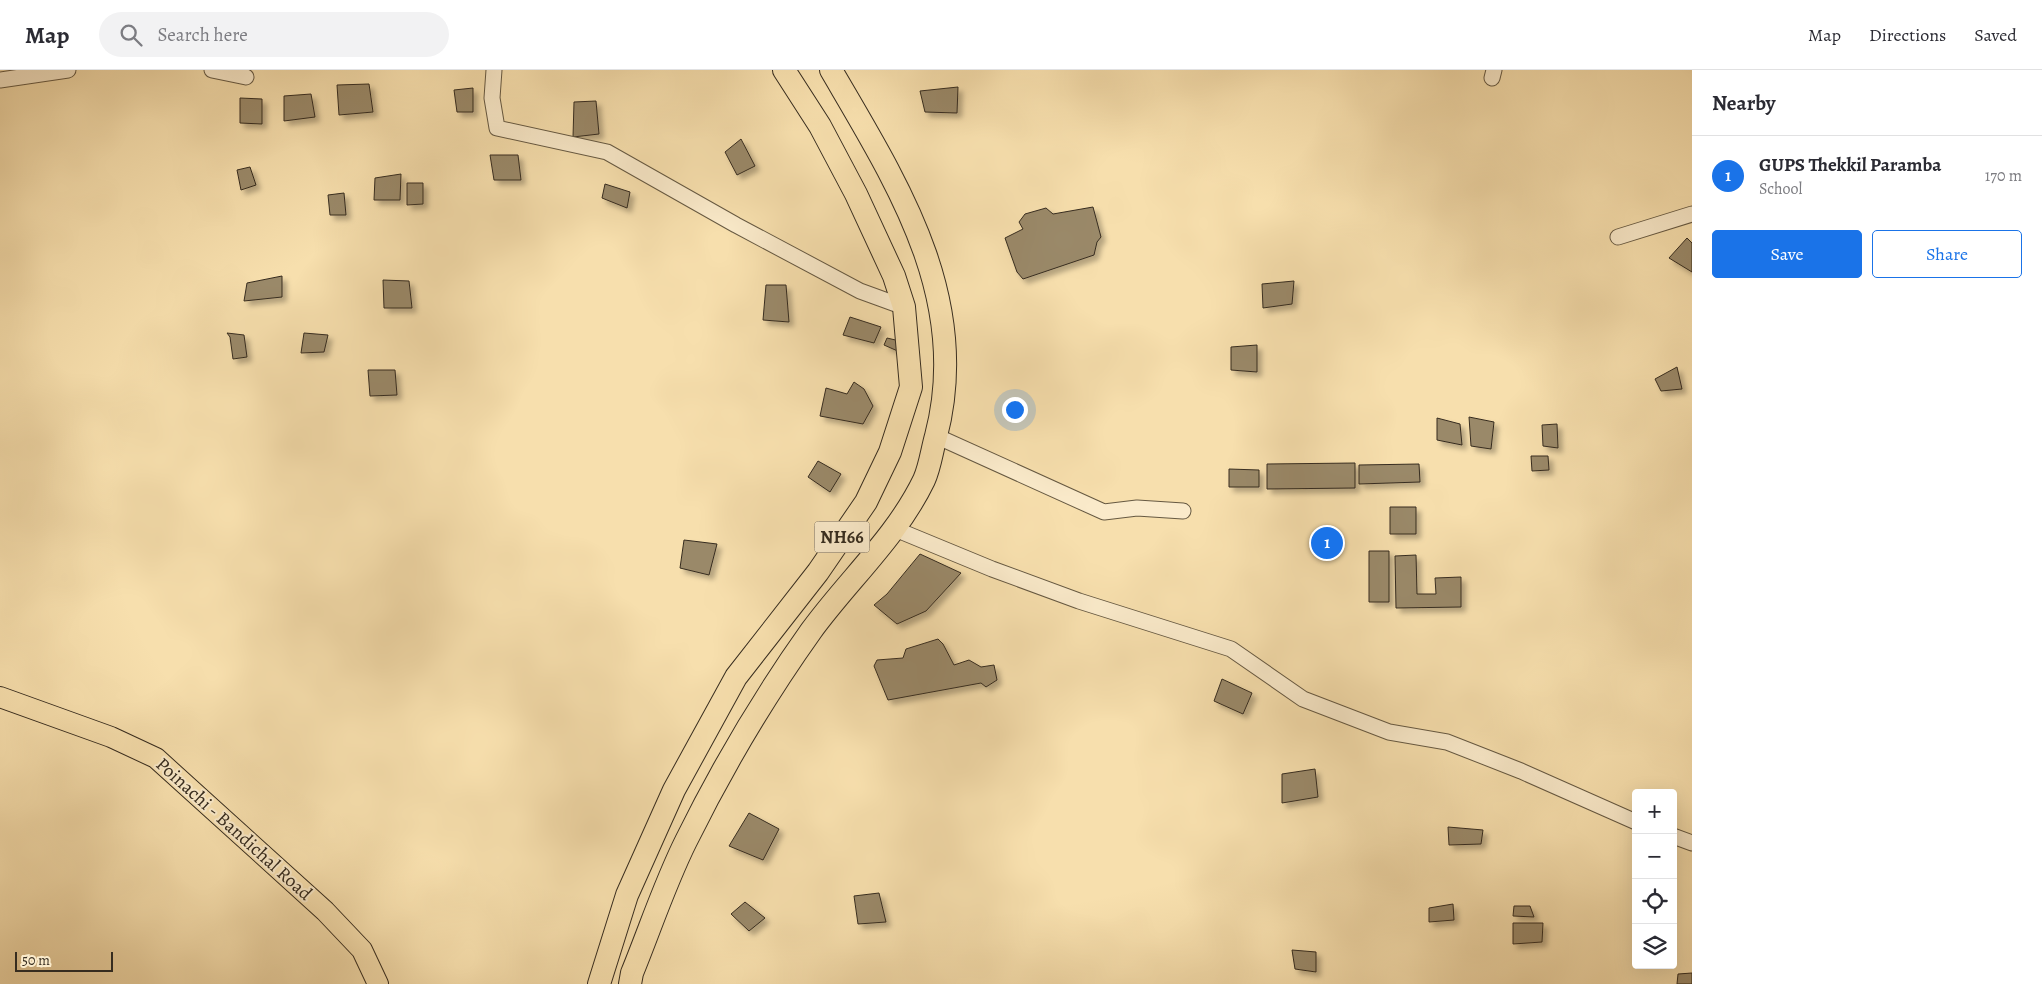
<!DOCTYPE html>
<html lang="en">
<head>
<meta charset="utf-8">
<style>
	body { margin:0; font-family:Alegreya,serif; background:#f2f2f3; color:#2b2b33 }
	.controls { position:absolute; right:15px; bottom:15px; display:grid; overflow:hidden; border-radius:5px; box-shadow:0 5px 20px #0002 }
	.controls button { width:45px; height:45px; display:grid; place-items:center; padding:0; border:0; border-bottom:1px solid #e1e1e2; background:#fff; color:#2b2b33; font:25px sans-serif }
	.scale { position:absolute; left:15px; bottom:12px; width:98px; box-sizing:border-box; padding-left:5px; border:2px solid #362c1f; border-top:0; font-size:14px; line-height:18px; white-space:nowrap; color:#362c1f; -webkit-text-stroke:4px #faeaca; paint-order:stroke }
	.you { position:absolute; left:1014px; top:339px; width:18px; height:18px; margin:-12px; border:4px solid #fff; border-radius:50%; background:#1a73e8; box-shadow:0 0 0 8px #1a73e833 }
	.badge { display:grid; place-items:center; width:32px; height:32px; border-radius:50%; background:#1a73e8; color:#fff; font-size:16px; font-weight:700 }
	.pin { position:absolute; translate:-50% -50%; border:2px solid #fff; box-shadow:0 1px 5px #0006 }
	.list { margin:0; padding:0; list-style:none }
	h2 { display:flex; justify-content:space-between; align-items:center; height:65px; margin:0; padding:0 20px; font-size:21px }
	h2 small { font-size:16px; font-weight:400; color:#7c7c81 }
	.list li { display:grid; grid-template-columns:32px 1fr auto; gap:15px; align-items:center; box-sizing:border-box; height:80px; padding:0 20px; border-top:1px solid #e1e1e2 }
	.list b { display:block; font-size:19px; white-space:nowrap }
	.list p { margin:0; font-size:16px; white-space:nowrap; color:#7c7c81 }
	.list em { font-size:16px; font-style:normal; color:#7c7c81 }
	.actions { display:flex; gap:10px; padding:15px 20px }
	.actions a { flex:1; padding:11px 0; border:1px solid #1a73e8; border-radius:5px; text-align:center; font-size:18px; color:#1a73e8 }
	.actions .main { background:#1a73e8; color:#fff }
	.icon { flex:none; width:28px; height:28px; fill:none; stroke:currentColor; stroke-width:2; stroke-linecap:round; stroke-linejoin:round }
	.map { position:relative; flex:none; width:1692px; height:914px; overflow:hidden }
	header { display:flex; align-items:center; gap:30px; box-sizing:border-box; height:70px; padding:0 25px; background:#fff; border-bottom:1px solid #e1e1e2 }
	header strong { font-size:24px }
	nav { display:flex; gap:28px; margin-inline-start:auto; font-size:18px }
	.search { width:350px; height:45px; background:#f2f2f3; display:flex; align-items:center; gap:12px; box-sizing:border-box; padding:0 18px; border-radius:28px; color:#7c7c81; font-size:19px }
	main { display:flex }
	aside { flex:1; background:#fff }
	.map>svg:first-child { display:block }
	.building { fill:#9a8969; stroke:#362c1f; filter:url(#shadow) }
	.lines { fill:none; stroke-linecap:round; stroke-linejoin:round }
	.minor-casing { stroke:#665942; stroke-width:17 }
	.major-casing { stroke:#362c1f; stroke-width:22 }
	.highway-casing { stroke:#362c1f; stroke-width:24 }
	.minor { stroke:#faeaca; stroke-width:15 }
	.major { stroke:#f7dfad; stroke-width:20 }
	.highway { stroke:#f7dfad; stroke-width:22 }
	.labels { text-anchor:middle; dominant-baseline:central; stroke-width:4; stroke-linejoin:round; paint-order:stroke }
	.shield { fill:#faeaca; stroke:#716552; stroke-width:1 }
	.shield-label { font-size:18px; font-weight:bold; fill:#362c1f }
	.street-label { font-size:19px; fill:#362c1f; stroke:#faeaca }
</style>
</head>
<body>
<header>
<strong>Map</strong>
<div class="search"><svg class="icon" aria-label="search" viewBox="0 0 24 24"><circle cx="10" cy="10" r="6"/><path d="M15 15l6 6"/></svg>Search here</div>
<nav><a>Map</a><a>Directions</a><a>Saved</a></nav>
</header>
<main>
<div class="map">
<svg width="1692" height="914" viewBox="0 0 1692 914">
	<defs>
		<filter id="shadow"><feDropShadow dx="4.5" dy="4.5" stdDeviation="2.5" flood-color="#0004"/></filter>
	</defs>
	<rect width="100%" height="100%" fill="#f7dfad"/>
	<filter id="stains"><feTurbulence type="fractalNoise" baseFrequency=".004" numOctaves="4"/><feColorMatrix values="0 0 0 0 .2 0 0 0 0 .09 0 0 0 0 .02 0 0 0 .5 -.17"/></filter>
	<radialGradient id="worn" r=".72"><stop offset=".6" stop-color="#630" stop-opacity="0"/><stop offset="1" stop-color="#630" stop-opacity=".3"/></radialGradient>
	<path class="building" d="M369 14 373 42 339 45 337 15Z
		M958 17 957 43 925 42 920 21Z
		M473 18V42H457L454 20Z
		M311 24 315 47 284 51V26Z
		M240 28 262 29V54L240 53Z
		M596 31 599 64 573 67 574 32Z
		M741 69 755 96 737 105 725 82Z
		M490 85H518L521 110H494Z
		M250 97 256 115 241 120 237 100Z
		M401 104 400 130H374L375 108Z
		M407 113H423V134L407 135Z
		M605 114 630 122 627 138 602 128Z
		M344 123 346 145H330L328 125Z
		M1093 137 1101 167 1097 172 1094 185 1023 209 1017 202 1005 168 1023 159 1019 152 1025 144 1046 138 1053 144Z
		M1687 168 1692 173V202L1669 188Z
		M282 206V227L244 231 247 213Z
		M383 210 409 211 412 238H384Z
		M1294 211 1292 234 1263 238 1262 214Z
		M766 215H786L789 252 763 250Z
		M850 247 881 257 874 273 843 265Z
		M227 263 244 265 247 287 233 289 230 267Z
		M304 263 328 265 324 282 301 283Z
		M887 268 904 272 900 282 884 275Z
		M1257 275V302L1231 300V277Z
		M1677 297 1682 319 1661 321 1655 309Z
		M368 300H395L397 325 370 326Z
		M854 312 864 319 873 336 863 354 820 346 826 318 847 324Z
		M1469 347 1494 352 1491 379 1471 376Z
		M1437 348 1460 354 1462 375 1437 370Z
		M1557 354 1558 378 1543 376 1542 355Z
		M1531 386H1548L1549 400 1532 401Z
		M818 391 841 404 830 422 808 407Z
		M1355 393V418L1267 419V394Z
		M1419 394 1420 412 1359 414V395Z
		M1229 399 1259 400V417H1229Z
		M1390 437H1416V464H1390Z
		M684 470 717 474 709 505 680 498Z
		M1369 481H1389V532H1369Z
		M920 484 961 503 926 541 897 554 874 535 887 524Z
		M1416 485 1417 524H1436L1435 508 1461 507V537L1396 538 1395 486Z
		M938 569 943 574 954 595 969 590 981 597 994 595 997 610 986 617 981 613 888 630 874 596 877 590 903 588 906 579Z
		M1222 609 1252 623 1243 644 1214 631Z
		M1315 699 1318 727 1282 733V704Z
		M749 743 779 759 763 790 729 776Z
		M1448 757 1483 760 1481 774 1449 775Z
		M879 823 886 852 858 854 854 826Z
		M745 832 765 848 749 861 731 844Z
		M1453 834 1454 850 1429 852V838Z
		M1514 836H1530L1534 847 1513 846Z
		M1513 853H1543L1542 872 1513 874Z
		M1292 880 1316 882V902L1295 899Z
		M1692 903V914H1677L1678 904Z"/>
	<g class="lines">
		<g class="minor-casing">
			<path id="minor" d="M212 0 246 7
				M494 0 492 28 497 58 607 82 736 155 860 221 904 237
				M1492 8 1494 0
				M0 10 68 0
				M1618 167 1692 144
				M936 366 1104 442 1137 438 1183 441
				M895 459 992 499 1079 531 1231 579 1303 629 1389 662 1447 672 1521 701 1636 752
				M1673 766 1692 773"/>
		</g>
		<g class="major-casing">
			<path id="major" d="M0 627 111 667 156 688 325 841 362 880 378 914"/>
		</g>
		<g class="highway-casing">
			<path id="highway" d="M599 914 627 825 674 720 736 607 818 502 866 432 890 382 911 317 904 237 894 206 856 124 820 56 784 0
				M630 914 632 903C650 859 665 813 686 771 722 698 764 627 811 561 848 510 896 468 924 410 930 397 932 380 936 366 972 229 897 113 831 0"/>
		</g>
		<use href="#minor" class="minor"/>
		<use href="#major" class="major"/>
		<use href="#highway" class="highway"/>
	</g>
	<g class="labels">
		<rect class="shield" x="814.5" y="451.5" width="55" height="31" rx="4"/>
		<g class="shield-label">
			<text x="842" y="467">NH66</text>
		</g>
		<g class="street-label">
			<text transform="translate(234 759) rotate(42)">Poinachi - Bandichal Road</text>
		</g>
	</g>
	<rect width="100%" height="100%" filter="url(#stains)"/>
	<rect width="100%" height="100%" fill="url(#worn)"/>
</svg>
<div class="controls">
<button>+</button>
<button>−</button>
<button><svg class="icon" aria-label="locate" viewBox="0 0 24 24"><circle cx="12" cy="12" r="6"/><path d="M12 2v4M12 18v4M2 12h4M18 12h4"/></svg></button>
<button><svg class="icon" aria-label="layers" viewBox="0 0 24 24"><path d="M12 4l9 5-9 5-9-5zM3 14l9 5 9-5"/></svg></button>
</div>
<div class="scale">50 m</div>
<div class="you"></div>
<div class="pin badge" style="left:1327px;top:473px">1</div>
</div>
<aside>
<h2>Nearby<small></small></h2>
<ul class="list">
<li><span class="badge">1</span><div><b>GUPS Thekkil Paramba</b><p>School</p></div><em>170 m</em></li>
</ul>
<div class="actions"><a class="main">Save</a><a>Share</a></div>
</aside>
</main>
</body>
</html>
